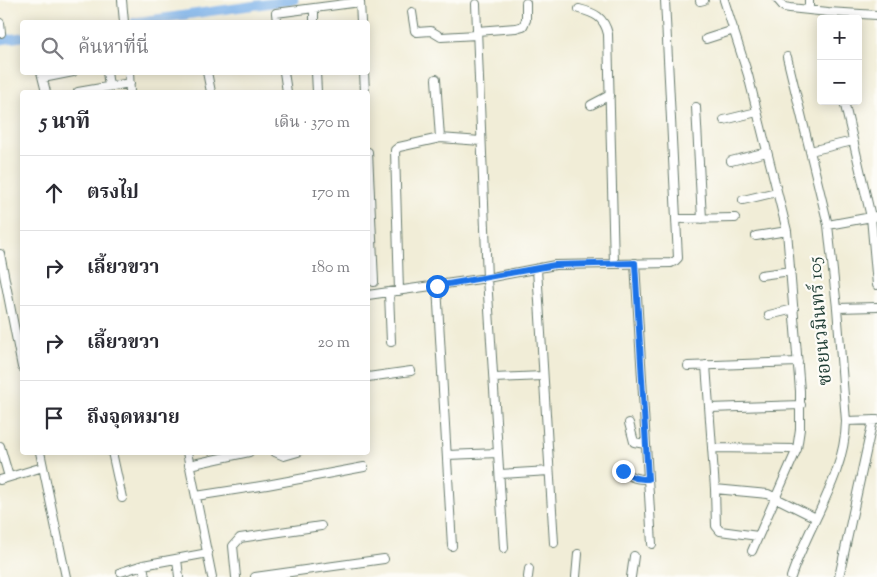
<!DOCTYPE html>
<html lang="th">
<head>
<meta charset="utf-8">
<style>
	body { margin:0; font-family:"Sorts Mill Goudy","Noto Serif Thai",serif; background:#f7f7f7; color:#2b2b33 }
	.controls { position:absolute; right:15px; top:15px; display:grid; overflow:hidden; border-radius:5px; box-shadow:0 2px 12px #0003 }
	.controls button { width:45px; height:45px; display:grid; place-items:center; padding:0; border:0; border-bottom:1px solid #e1e1e2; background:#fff; color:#2b2b33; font:25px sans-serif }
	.stop { position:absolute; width:15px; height:15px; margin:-11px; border:4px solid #1a73e8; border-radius:50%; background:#fff }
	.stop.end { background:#1a73e8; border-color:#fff; box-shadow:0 1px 5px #0008 }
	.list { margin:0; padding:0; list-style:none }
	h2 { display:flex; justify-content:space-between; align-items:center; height:65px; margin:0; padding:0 20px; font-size:21px }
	h2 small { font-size:16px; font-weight:400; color:#7c7c81 }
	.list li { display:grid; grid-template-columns:32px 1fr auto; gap:15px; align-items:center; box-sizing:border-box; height:75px; padding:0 20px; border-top:1px solid #e1e1e2 }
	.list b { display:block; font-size:19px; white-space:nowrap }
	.list em { font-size:16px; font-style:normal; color:#7c7c81 }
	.icon { flex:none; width:28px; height:28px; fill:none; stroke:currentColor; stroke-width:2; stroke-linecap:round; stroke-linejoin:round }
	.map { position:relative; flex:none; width:877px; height:577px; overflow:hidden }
	.search { position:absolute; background:#fff; box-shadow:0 2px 12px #0003; left:20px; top:20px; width:350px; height:55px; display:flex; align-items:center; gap:12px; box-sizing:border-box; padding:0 18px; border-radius:5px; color:#7c7c81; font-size:19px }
	.panel { position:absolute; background:#fff; box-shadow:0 2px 12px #0003; left:20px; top:90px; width:350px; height:365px; border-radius:5px }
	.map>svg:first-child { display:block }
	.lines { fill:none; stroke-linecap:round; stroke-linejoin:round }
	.canal { stroke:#7bb1e9; stroke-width:9 }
	.minor-casing { stroke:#687b6d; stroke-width:10 }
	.minor { stroke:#fff; stroke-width:8 }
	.route { stroke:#1a73e8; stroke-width:6 }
	.labels { text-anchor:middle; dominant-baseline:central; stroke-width:4.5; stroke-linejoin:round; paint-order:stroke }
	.street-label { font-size:19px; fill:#1f3d34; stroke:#fdfcf7 }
</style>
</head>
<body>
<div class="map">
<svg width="877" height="577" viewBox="0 0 877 577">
	<rect width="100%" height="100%" fill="#fdfcf7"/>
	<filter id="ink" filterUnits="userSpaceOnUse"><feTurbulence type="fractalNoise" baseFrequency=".02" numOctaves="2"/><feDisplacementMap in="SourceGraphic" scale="10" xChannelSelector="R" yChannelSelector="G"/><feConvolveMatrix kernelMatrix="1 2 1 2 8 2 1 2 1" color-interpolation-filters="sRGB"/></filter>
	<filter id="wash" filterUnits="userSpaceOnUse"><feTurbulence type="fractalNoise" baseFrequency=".0096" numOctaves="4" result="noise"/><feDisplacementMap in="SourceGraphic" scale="20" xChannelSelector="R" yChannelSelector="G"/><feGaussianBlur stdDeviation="1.12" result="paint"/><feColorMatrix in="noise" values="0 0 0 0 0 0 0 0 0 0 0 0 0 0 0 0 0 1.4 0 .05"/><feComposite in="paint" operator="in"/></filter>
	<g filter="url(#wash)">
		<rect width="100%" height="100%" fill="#f1edd7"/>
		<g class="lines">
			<path class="canal" d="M135 22 294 0
				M0 40 22 37"/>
		</g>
	</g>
	<g filter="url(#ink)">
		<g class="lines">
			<g class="minor-casing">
				<path id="minor" d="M122 0 124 22
					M724 0 748 75 787 231 800 391V429L797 449 752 551
					M778 0 784 7 790 8 828 12 877 15
					M700 1 704 0
					M476 4 487 278 504 548
					M314 8V22
					M579 9C595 13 604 17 608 34L614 264
					M809 10V0
					M412 12 415 31 417 32 431 31 441 37 477 35
					M277 22 276 13 360 2 361 22
					M0 23 1 33
					M477 31 516 28 523 26 526 20V3
					M706 39 734 30
					M787 57 828 225 837 308 846 421C845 477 808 525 791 577
					M41 72 46 92
					M107 72 109 86
					M129 72 130 92
					M207 72 211 92
					M284 72 287 92
					M316 72 317 92
					M364 72 365 92
					M43 78 73 72
					M78 92 130 83
					M844 101 871 217 877 285
					M591 105 610 95
					M696 107 702 219
					M724 120 757 112
					M440 138 481 141
					M810 151 853 141
					M368 152 374 282
					M731 161 767 152
					M743 200 777 192
					M676 219 735 218
					M828 225 877 216
					M756 236 787 231
					M0 254 22 367
					M635 263 652 544
					M537 269 554 543
					M761 275 791 271
					M437 286 452 546
					M399 291 395 150 399 147 440 138 436 79
					M389 293 391 342
					M368 295 487 278 555 265 671 263 675 261 678 258 665 0
					M837 308 877 307
					M769 315 794 309
					M706 365 715 489 716 526 720 531 758 536
					M688 366 798 362
					M368 377 411 371
					M494 378 543 376
					M710 408 801 405
					M846 421 877 420
					M629 423 634 442 645 444
					M0 446 9 477
					M712 448 797 449
					M40 452 66 577
					M112 452 122 498
					M187 452 212 577
					M275 452 284 456 298 452
					M447 455 498 453
					M189 465 249 452
					M623 471C631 478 637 479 648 479
					M500 474 549 471
					M0 480 43 467
					M715 489 768 494 816 518
					M196 496 267 485 364 467
					M177 559 179 577
					M143 565 145 577
					M121 572 143 565 208 553
					M236 577 233 546 240 538 321 526
					M255 577 384 559
					M528 577 529 569
					M576 577 578 554
					M631 577 634 556
					M839 577 873 420"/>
			</g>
			<use href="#minor" class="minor"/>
		</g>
	</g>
	<g class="lines" filter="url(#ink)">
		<path class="route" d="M437 286 555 265 635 263 648 479C637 479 631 478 623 471"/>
	</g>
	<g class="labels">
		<g class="street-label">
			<text transform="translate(821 321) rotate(-95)">ซอยนวมินทร์ 105</text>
		</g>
	</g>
</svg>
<div class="controls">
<button>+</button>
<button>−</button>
</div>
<div class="stop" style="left:437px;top:286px"></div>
<div class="stop end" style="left:623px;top:471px"></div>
<div class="search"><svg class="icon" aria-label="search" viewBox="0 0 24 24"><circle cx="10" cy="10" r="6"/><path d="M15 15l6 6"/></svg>ค้นหาที่นี่</div>
<section class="panel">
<h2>5 นาที<small>เดิน · 370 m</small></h2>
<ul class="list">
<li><svg class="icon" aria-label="ahead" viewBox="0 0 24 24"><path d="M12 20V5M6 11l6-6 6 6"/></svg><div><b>ตรงไป</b></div><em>170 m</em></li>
<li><svg class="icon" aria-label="right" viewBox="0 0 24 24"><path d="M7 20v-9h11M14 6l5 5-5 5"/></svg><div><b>เลี้ยวขวา</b></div><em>180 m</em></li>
<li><svg class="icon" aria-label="right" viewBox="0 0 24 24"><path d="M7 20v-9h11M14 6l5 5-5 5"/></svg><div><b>เลี้ยวขวา</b></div><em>20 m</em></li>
<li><svg class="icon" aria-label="arrive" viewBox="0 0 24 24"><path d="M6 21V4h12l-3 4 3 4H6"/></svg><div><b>ถึงจุดหมาย</b></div></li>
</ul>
</section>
</div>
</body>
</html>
